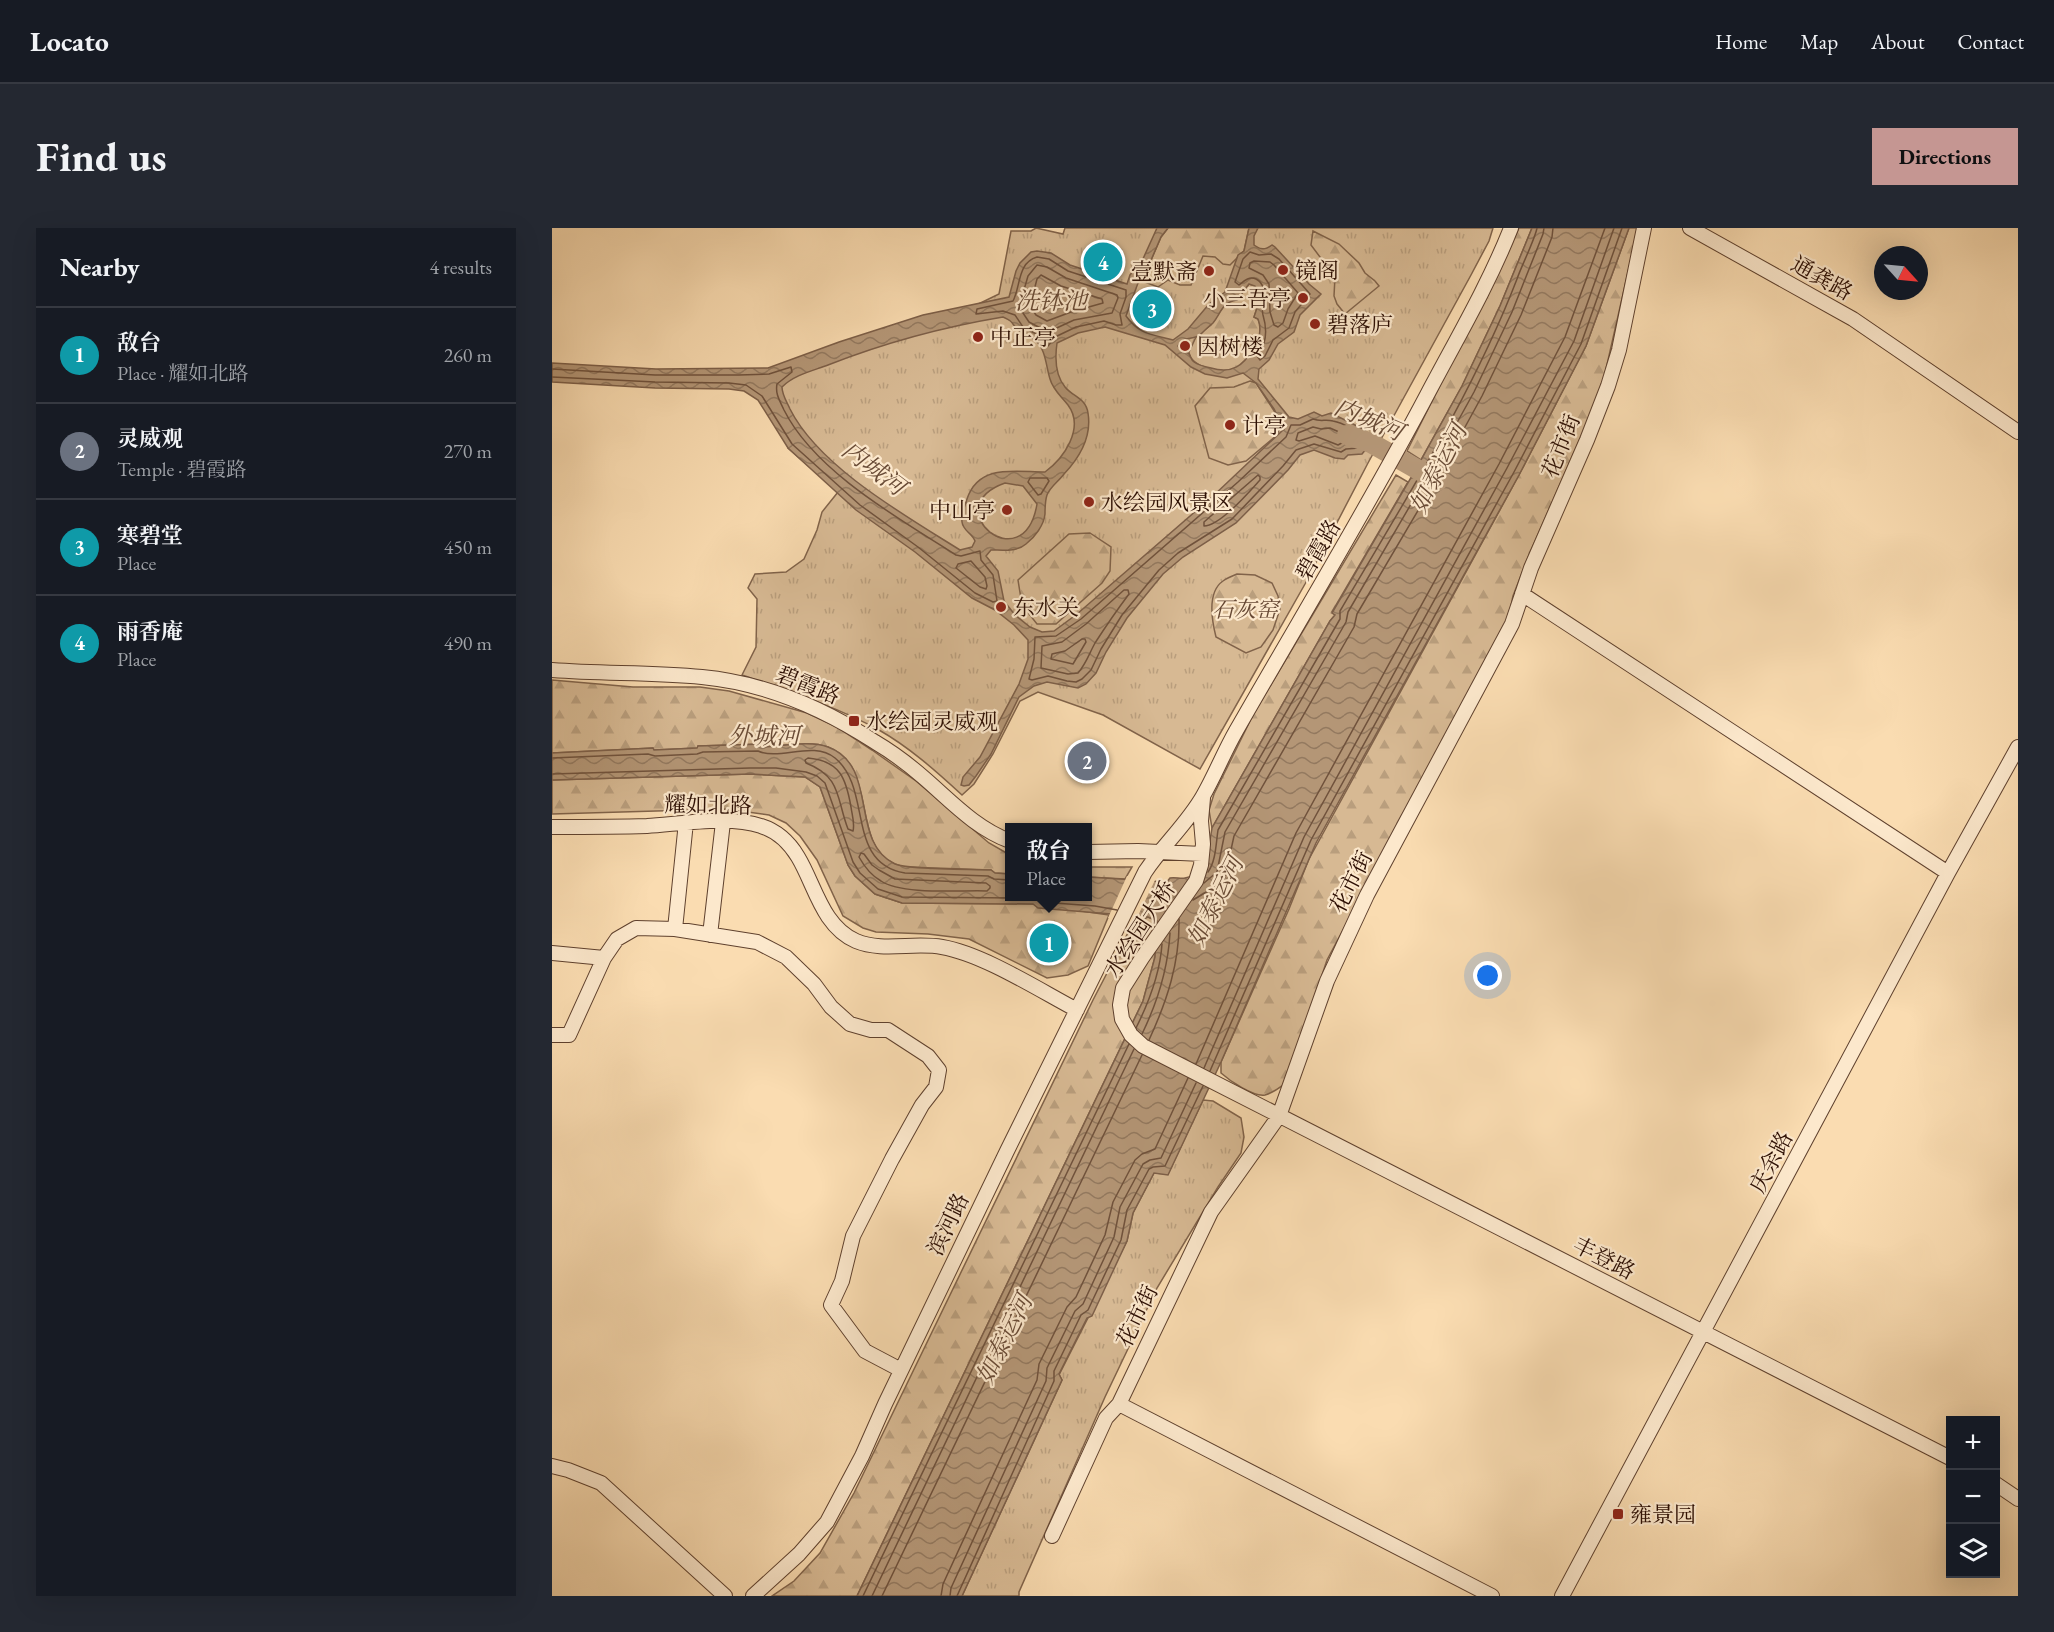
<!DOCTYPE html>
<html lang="en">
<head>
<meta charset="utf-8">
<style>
	body { margin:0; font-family:"EB Garamond","Noto Serif SC",serif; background:#242831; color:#f1f3f6 }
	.controls { position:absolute; right:18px; bottom:18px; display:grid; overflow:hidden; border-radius:0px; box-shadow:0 6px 24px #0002 }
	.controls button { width:54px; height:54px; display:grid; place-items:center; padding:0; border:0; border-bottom:2px solid #363941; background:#171b24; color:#f1f3f6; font:30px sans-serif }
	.compass { position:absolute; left:1322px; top:18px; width:54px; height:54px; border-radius:50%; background:#171b24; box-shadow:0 6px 24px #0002; rotate:117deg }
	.you { position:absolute; left:936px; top:748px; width:21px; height:21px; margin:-15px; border:4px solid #fff; border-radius:50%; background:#1a73e8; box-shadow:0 0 0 9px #1a73e833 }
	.badge { display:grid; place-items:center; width:39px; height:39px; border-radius:50%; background:#c59692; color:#fff; font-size:20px; font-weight:700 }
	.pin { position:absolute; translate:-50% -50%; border:3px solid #fff; box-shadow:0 2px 6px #0006 }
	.popup { position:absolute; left:453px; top:595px; width:87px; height:78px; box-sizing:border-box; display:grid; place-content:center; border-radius:0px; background:#171b24; filter:drop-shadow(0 2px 4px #0005); font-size:20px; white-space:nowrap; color:#9ea1a6 }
	.popup b { font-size:22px; color:#f1f3f6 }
	.popup::after { content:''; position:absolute; left:50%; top:100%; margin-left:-12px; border:12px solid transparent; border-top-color:#171b24 }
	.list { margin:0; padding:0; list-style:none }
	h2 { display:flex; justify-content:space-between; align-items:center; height:78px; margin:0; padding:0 24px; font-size:26px }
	h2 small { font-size:20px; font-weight:400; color:#9ea1a6 }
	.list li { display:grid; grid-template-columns:39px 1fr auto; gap:18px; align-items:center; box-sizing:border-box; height:96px; padding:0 24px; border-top:2px solid #363941 }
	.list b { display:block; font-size:22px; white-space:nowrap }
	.list p { margin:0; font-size:20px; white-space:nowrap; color:#9ea1a6 }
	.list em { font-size:20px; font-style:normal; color:#9ea1a6 }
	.icon { flex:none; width:33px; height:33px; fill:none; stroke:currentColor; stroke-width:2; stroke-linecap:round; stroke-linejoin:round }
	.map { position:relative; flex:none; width:1466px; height:1368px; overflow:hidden; border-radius:0px }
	header { display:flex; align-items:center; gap:36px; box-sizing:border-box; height:84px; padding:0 30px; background:#171b24; border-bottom:2px solid #363941 }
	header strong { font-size:28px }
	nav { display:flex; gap:33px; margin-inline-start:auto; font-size:21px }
	.intro { display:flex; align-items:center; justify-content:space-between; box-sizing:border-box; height:144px; padding:0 36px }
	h1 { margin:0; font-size:42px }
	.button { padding:15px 27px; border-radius:0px; background:#c59692; color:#111; font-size:21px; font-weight:700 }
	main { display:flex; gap:36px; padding:0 36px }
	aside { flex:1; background:#171b24; border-radius:0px; box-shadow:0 6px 24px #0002 }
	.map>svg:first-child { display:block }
	.grass { fill:url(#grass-tufts); stroke:#81634a; stroke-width:1.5 }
	.forest { fill:url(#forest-firs); stroke:#81634a; stroke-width:1.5 }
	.water { fill:url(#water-waves); stroke:#7d5f48; stroke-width:1.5; fill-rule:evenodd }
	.pier { fill:#fadcb1 }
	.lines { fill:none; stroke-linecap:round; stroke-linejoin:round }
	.shore { stroke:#70523c; stroke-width:1.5 }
	.river { stroke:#b49676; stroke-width:20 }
	.minor-casing { stroke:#5f412e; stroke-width:16 }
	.minor { stroke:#fce8cc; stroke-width:14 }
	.poi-dot { fill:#8f2418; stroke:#fce8cc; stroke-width:2 }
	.labels { text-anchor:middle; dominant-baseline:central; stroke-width:4.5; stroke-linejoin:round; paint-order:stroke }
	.poi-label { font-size:22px; fill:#2b0d02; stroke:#fce8cc; text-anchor:start }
	.street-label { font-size:22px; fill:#2b0d02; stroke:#fce8cc }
	.park-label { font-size:22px; font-style:italic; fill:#674935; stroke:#fce8cc }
	.water-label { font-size:24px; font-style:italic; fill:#694b36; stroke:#fce8cc }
</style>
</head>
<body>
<header>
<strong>Locato</strong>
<nav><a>Home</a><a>Map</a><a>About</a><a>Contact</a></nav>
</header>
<div class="intro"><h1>Find us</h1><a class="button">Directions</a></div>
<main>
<aside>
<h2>Nearby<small>4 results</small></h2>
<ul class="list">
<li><span class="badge" style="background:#0f9aa8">1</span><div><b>敌台</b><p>Place · 耀如北路</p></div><em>260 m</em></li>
<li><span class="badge" style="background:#6b7280">2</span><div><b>灵威观</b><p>Temple · 碧霞路</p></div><em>270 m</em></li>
<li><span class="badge" style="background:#0f9aa8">3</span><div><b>寒碧堂</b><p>Place</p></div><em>450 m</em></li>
<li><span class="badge" style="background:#0f9aa8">4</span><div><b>雨香庵</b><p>Place</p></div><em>490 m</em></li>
</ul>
</aside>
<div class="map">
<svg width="1466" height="1368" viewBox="0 0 1466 1368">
	<defs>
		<pattern id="grass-tufts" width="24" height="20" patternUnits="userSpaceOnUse" patternTransform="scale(1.5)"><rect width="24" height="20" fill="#d7b993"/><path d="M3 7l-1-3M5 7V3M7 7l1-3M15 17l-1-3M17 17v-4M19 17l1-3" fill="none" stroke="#b99e7d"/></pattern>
		<pattern id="forest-firs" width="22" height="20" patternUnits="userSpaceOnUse" patternTransform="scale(1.5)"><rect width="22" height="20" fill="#d7b993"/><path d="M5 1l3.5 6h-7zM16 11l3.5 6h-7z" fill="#b99e7d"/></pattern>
		<pattern id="water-waves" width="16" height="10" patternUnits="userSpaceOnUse" patternTransform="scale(1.5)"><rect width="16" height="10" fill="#b49676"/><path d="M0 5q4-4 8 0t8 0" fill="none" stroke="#93795f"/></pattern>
	</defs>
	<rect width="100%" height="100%" fill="#fadcb1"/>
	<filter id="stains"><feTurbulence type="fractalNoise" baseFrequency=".00333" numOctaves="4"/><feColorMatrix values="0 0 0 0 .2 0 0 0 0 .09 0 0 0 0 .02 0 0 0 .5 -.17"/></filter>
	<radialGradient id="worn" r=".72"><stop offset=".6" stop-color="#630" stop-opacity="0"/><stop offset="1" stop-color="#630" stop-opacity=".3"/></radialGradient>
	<path class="grass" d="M484 0 511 6 513 0H941L937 13 919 47 816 235 753 356 648 541 551 487 486 464 468 473 441 526 422 556 410 567C384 543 357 519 327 502 283 478 236 463 190 447L204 419 205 371 196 360 203 346 234 344 252 331 265 302 270 284 286 264 236 220 220 146 410 84 447 66 459 3H479Z
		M651 872 661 873 689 890 692 909 689 925 666 959 605 1060 553 1169 467 1364V1368H410L510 1152 507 1147 575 1013 581 985 602 945 616 946Z"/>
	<path class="forest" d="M616 0H697L692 23 678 37 671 36 663 29 651 28 639 57H628L616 52 606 59 590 53 609 9Z
		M967 0H980L948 78 910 158 869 232 855 223Z
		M1077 0H1086L1049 163 977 327 961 368 956 393 775 732 734 855C727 860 721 865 713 867 701 869 678 853 669 845V834L737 681 757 631 967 247 1034 118Z
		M761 3 787 16 807 35 813 45 823 53 827 58 793 86 785 76 782 68 783 49 759 17Z
		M697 56 703 58 705 62 703 73 705 80 702 89 706 91C713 107 699 137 681 142 667 145 639 139 637 124L644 109 659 97 672 77 691 64Z
		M698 153 704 155 730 195 725 207 694 233 676 237 657 230 643 178 658 160 682 159Z
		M844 247 856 254 780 384 783 387 778 393 660 600 657 582 662 566 702 485Z
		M538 305 559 319 558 343 550 355 504 396H485L470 377 466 352 517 306Z
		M685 346 703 347 720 355 726 368 728 381 721 402 709 419 694 425 664 409C660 393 655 364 671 353 675 350 680 348 685 346Z
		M0 452 81 459H148L177 463 255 485 285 499 320 522 364 553 437 615 458 627V646L443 645 439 642 354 639C293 629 331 540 276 519 258 512 232 518 212 519L211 516 146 518V520L102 522 101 520 0 525Z
		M198 546 253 549 268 559 296 637 303 648 323 666 350 675 481 676 557 687 536 738 516 747 495 750 417 711 376 706 324 704 311 700 291 688 265 632 248 608 234 595 217 587 174 581 0 586V552Z
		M536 639H580L573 651 536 649Z
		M596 689 605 693 603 729 591 773 305 1368H220L242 1353 268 1325 302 1265 541 772 580 697Z"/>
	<path class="water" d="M605 0H616L609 9 590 53 586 55 574 88C588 107 599 106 621 112L636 101 657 76 673 64 686 27 692 23 697 0H706L702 8V17C709 22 713 22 720 17L723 19 757 56 769 66 748 87 742 104 726 116 717 132 707 141 706 151 737 189 746 191 762 184 770 188 779 185 811 201 818 207 819 215 810 226 796 227 792 231 783 230 762 222 748 227 736 242 684 295 631 329 611 346 575 390 554 424 544 445 534 456 526 460 495 454 482 458 467 469 439 526 424 548 417 557 412 558 409 557 411 549 428 529 467 456 476 431V412L462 397 443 382 420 370 363 324 304 282 236 220 206 172 192 163 177 161 103 160 0 154V135L104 141 216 140 287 114 371 87 457 69 464 43 468 35 479 24 485 23 499 25 518 37 575 56 578 47 590 33ZM697 56 703 58 705 62 703 73 705 80 702 89 706 91C710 101 707 112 701 121 691 138 680 146 659 140 654 139 646 137 642 134 639 132 639 129 637 126 634 123 629 122 626 118 631 106 642 114 650 105 653 102 657 98 661 95 669 85 670 74 685 72ZM451 89C463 94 459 96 467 103 472 108 478 108 483 112 494 121 494 139 498 151 501 162 509 168 516 177 533 200 512 230 493 244 464 244 427 235 415 271 413 278 409 286 410 294 411 303 420 305 423 313L420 319 408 322C354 288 267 239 238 181 235 174 230 167 230 159 242 147 260 143 276 137 332 115 391 99 451 89ZM553 99 613 117 639 139 653 146 675 150 691 145 704 155 722 181 732 201 660 269 525 386 502 403 490 404 478 399 463 387 452 373 446 343 434 328 439 322C451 322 465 324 474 316 483 309 492 297 493 286 493 280 493 273 495 267 498 259 507 253 512 246 528 229 540 209 536 185 534 170 521 169 513 159 503 147 503 129 505 115L526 105ZM453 255 471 258 485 276C472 354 383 280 453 255Z
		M980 0H1077L1034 118 967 247 764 615 669 834 616 947 602 945 581 985 575 1013 540 1088 535 1090 507 1146 510 1152 410 1368H305L591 773 603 729 605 693 596 689 486 680 481 676 350 675 323 666 303 648 296 637 268 559 253 549 198 546 0 552V525L101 520 102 522 145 520 146 518 212 516V519C232 518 258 512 276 519 328 538 296 613 343 636 356 642 420 641 439 642L443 645 458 646V668H536V649L615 654 618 650C623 649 629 651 633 650 653 648 658 615 660 600L778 393 783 387 780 385 864 241 910 158 948 78Z"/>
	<path class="pier" d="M575 648 604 650 584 692 556 690Z"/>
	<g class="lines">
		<path class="shore" d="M698 24 707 27 719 26 727 31 758 66 743 84 737 100 721 112 713 128 708 132 705 128C707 124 711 120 712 115 715 105 714 97 711 87 708 76 718 58 704 51 697 48 692 53 687 57L683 54 691 31Z
			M485 29 497 31 516 43 574 62V69L568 86 570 97H564L552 93 524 99 503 109 496 118 488 108 471 99 463 87 451 83 424 86 425 81 461 73C469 58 465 35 485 29Z
			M702 33 718 34 722 37 746 65 736 81 731 95 726 99 722 97 718 84 717 56 711 47 697 40 698 35Z
			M485 37 495 39 514 50 565 67 566 70 560 85 522 92 496 104 477 94 467 79 476 48Z
			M489 47 509 58 550 71 551 75 519 84 495 93 484 87 478 78 485 51Z
			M0 141 103 147H187L217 146 239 139 240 144 225 156C223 166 228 173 232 182 263 244 348 291 404 327L409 328 428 323 429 332 441 347 445 373 441 374 423 365 366 319 308 277 240 216 210 168 194 157 177 155 103 154 0 149
			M761 191C769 194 773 191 781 193 791 195 804 202 812 210V214L807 220 794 221 789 224 762 216 744 222 731 238 680 291 626 325 607 342 570 387 549 421 539 442 530 451 524 454 515 453 496 448 480 452 477 451 482 431 483 409 504 408 529 391 686 254 734 209 739 197H748Z
			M761 199 769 201 778 200 796 208 797 211 786 217 763 208 747 213 744 212 746 205Z
			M706 247 708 249V252C697 264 668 298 652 298V294Z
			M478 250H495L497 253 489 266 486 267 476 254Z
			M419 333 433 349 435 358 434 361 428 359 404 340 406 336Z
			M572 362H576L577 366C565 382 554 398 543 415 537 426 534 436 526 445L516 446 489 440 490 418 510 414 534 396Z
			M530 411H533L534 414 521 436 499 431 500 426 513 423Z
			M0 530 96 526 103 528 145 526 151 524 206 523C228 533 261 512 283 530 321 561 293 635 353 645L436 648 442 651 458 652
			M256 530C288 533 294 550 299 579 300 587 303 595 301 603L296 601C284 570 290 549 254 535L253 532Z
			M0 546 198 540H224L254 544 265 548 273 555 301 634 308 645 326 661 350 669 481 670 489 674 543 678 565 682
			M309 625 312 626 320 637 327 642 343 651 434 655 438 658V660L435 663C409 662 350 667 329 653 320 648 312 638 307 629Z
			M656 644C664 633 664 615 666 602L788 391V383C851 275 920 168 965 51 969 39 983 11 985 0
			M652 655 665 644 673 604 794 394 796 384 876 247 922 164 960 84 991 6 992 0
			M641 672 666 657 673 649 682 608 802 399 805 386 884 252 930 168 969 87 1000 9 1001 0
			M584 800C597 774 608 746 610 716
			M590 806C606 773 616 741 618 705
			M597 812C615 773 628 734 627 691
			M644 836 744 605 947 236 1013 109 1053 0
			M652 840 752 609 955 240 1022 113 1062 0
			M658 843 759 612 962 244 1029 116 1070 0
			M311 1368 577 816
			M320 1368 582 821
			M330 1368 590 827
			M389 1368 391 1356 485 1152 487 1136 515 1079 524 1069 553 1007 561 974 583 932 590 926 603 921 636 850
			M398 1368 399 1360 494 1153 495 1140 523 1083 531 1076 562 1009 568 979 591 936 598 932 609 930 644 855
			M405 1368 502 1153V1143L529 1087 536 1082 569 1012 575 982 597 941 601 939 613 938 651 858"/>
		<path class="river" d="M795 207 819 215 886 253"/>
		<g class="minor-casing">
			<path id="minor" d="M1138 0 1301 91 1466 204
				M970 366 1396 645
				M0 442C50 446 100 444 150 449 212 455 271 480 323 514 340 524 356 536 371 549 399 573 423 600 458 613
				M651 570 649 593 651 616 649 637 644 653 590 730 571 760 568 777 570 791 579 807 591 818 1398 1230
				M0 599C32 599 64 599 95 598 128 596 178 587 209 598 225 603 237 614 246 629 263 657 270 698 304 713 330 724 362 714 390 719 431 726 487 762 525 782
				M536 624 586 623 650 626
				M123 701 134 594
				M158 707 171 594
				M0 725 52 730 65 711 84 700 123 701 205 714 234 729 262 756 279 779 298 796 319 802H336L376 828 387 842 384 859 370 877 340 931 301 1008 290 1053 279 1077 313 1123 349 1142
				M0 807H17L52 730
				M567 1176 940 1368
				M0 1238 16 1242 49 1255 173 1368
				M1444 1256 1466 1271
				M500 1308 554 1190 567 1176 659 984 727 888 775 753 815 667 960 396 979 340 1035 212 1056 158 1067 122 1092 0
				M201 1368 247 1326 275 1294 310 1228 333 1176 455 923 593 644C611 617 635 596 651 568 663 547 672 524 684 503 748 391 815 281 875 167 904 112 936 58 959 0
				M1010 1368 1396 645 1466 519"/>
		</g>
		<use href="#minor" class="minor"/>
	</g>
	<g class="poi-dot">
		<circle cx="731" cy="42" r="6"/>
		<circle cx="657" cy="43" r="6"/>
		<circle cx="751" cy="70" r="6"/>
		<circle cx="763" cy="96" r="6"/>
		<circle cx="426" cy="109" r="6"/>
		<circle cx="633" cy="118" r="6"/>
		<circle cx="678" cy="197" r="6"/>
		<circle cx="537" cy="274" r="6"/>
		<circle cx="455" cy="282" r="6"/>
		<circle cx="449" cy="379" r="6"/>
		<rect x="296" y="487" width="12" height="12" rx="3"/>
		<rect x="1060" y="1280" width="12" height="12" rx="3"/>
	</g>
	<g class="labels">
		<g class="poi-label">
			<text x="743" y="42">镜阁</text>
			<text x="645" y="43" text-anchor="end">壹默斋</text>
			<text x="739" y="70" text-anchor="end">小三吾亭</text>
			<text x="775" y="96">碧落庐</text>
			<text x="438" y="109">中正亭</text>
			<text x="645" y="118">因树楼</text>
			<text x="690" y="197">计亭</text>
			<text x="549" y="274">水绘园风景区</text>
			<text x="443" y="282" text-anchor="end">中山亭</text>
			<text x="461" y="379">东水关</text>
			<text x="314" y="493">水绘园灵威观</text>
			<text x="1078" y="1286">雍景园</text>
		</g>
		<g class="street-label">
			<text transform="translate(1270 50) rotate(29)">通龚路</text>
			<text transform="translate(1009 218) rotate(-68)">花市街</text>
			<text transform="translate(766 322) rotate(-60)">碧霞路</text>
			<text transform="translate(256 457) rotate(22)">碧霞路</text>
			<text transform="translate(156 577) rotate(1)">耀如北路</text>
			<text transform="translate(799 654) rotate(-63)">花市街</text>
			<text transform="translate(588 701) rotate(-57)">水绘园大桥</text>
			<text transform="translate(1219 934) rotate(-62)">庆余路</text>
			<text transform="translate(396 996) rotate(-64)">滨河路</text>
			<text transform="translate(1052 1030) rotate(27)">丰登路</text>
			<text transform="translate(585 1088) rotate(-64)">花市街</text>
		</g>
		<g class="park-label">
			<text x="693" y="381">石灰窑</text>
		</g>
		<g class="water-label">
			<text x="499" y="72">洗钵池</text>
			<text transform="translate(817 191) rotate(23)">内城河</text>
			<text transform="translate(322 240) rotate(37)">内城河</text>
			<text transform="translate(886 240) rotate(-63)">如泰运河</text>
			<text x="212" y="507">外城河</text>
			<text transform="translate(663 673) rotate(-64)">如泰运河</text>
			<text transform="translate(452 1111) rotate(-64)">如泰运河</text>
		</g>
	</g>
	<rect width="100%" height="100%" filter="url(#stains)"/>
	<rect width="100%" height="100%" fill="url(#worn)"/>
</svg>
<div class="controls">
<button>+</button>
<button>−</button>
<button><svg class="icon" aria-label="layers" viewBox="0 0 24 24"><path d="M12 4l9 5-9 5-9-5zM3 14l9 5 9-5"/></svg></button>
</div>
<svg class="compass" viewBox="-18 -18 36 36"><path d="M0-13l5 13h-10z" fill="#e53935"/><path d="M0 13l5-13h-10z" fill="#9ea1a6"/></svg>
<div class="you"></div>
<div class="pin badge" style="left:497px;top:715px;background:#0f9aa8">1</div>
<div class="popup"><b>敌台</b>Place</div>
<div class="pin badge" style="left:535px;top:533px;background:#6b7280">2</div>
<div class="pin badge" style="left:600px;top:81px;background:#0f9aa8">3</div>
<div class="pin badge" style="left:551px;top:34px;background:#0f9aa8">4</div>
</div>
</main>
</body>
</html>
